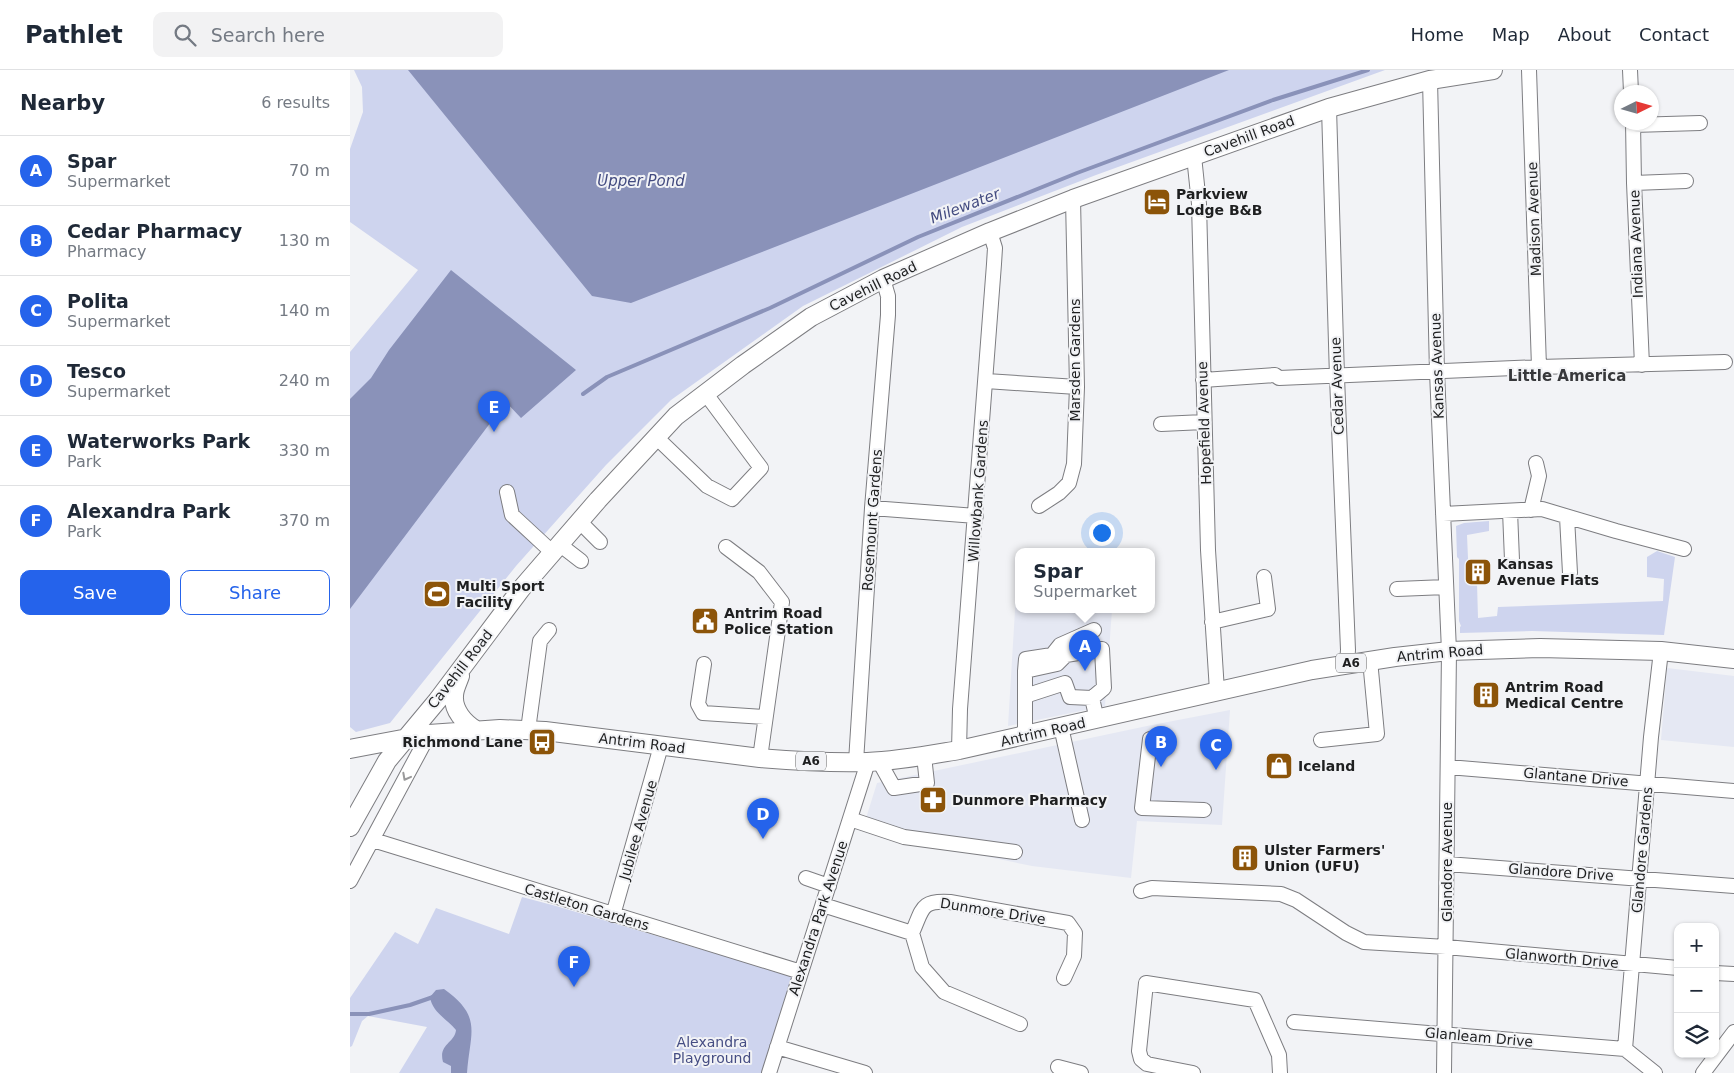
<!DOCTYPE html>
<html lang="en">
<head>
<meta charset="utf-8">
<style>
	body { margin:0; font-family:"DejaVu Sans",sans-serif; background:#f2f2f3; color:#1f2937 }
	.controls { position:absolute; right:15px; bottom:15px; display:grid; overflow:hidden; border-radius:10px; box-shadow:0 1px 4px #0004 }
	.controls button { width:45px; height:45px; display:grid; place-items:center; padding:0; border:0; border-bottom:1px solid #e0e1e3; background:#fff; color:#1f2937; font:25px sans-serif }
	.compass { position:absolute; left:1264px; top:15px; width:45px; height:45px; border-radius:50%; background:#fff; box-shadow:0 1px 4px #0004; rotate:85deg }
	.you { position:absolute; left:751px; top:462px; width:18px; height:18px; margin:-12px; border:4px solid #fff; border-radius:50%; background:#1a73e8; box-shadow:0 0 0 8px #1a73e833 }
	.badge { display:grid; place-items:center; width:32px; height:32px; border-radius:50%; background:#2563eb; color:#fff; font-size:16px; font-weight:700 }
	.pin { position:absolute; translate:-50% -41px; filter:drop-shadow(0 1px 2px #0008) }
	.pin::after { content:''; position:absolute; top:26px; width:18px; height:15px; background:inherit; clip-path:polygon(0 0,100% 0,50% 100%) }
	.popup { position:absolute; left:665px; top:478px; width:140px; height:65px; box-sizing:border-box; display:grid; place-content:center; border-radius:10px; background:#fff; filter:drop-shadow(0 1px 4px #0005); font-size:16px; white-space:nowrap; color:#747a83 }
	.popup b { font-size:19px; color:#1f2937 }
	.popup::after { content:''; position:absolute; left:50%; top:100%; margin-left:-10px; border:10px solid transparent; border-top-color:#fff }
	.list { margin:0; padding:0; list-style:none }
	h2 { display:flex; justify-content:space-between; align-items:center; height:65px; margin:0; padding:0 20px; font-size:21px }
	h2 small { font-size:16px; font-weight:400; color:#747a83 }
	.list li { display:grid; grid-template-columns:32px 1fr auto; gap:15px; align-items:center; box-sizing:border-box; height:70px; padding:0 20px; border-top:1px solid #e0e1e3 }
	.list b { display:block; font-size:19px; white-space:nowrap }
	.list p { margin:0; font-size:16px; white-space:nowrap; color:#747a83 }
	.list em { font-size:16px; font-style:normal; color:#747a83 }
	.actions { display:flex; gap:10px; padding:15px 20px }
	.actions a { flex:1; padding:11px 0; border:1px solid #2563eb; border-radius:10px; text-align:center; font-size:18px; color:#2563eb }
	.actions .main { background:#2563eb; color:#fff }
	.icon { flex:none; width:28px; height:28px; fill:none; stroke:currentColor; stroke-width:2; stroke-linecap:round; stroke-linejoin:round }
	.map { position:relative; flex:none; width:1384px; height:1003px; overflow:hidden }
	header { display:flex; align-items:center; gap:30px; box-sizing:border-box; height:70px; padding:0 25px; background:#fff; border-bottom:1px solid #e0e1e3 }
	header strong { font-size:24px }
	nav { display:flex; gap:28px; margin-inline-start:auto; font-size:18px }
	.search { width:350px; height:45px; background:#f2f2f3; display:flex; align-items:center; gap:12px; box-sizing:border-box; padding:0 18px; border-radius:10px; color:#747a83; font-size:19px }
	main { display:flex }
	aside { flex:1; background:#fff }
	.map>svg:first-child { display:block }
	.built { fill:#e5e8f3 }
	.green { fill:#ced4ee }
	.water { fill:#8a92b9 }
	.lines { fill:none; stroke-linecap:round; stroke-linejoin:round }
	.stream { stroke:#8a92b9; stroke-width:4 }
	.minor-casing { stroke:#7d7d81; stroke-width:16 }
	.major-casing { stroke:#7d7d81; stroke-width:20 }
	.minor { stroke:#fff; stroke-width:14 }
	.major { stroke:#fff; stroke-width:18 }
	.oneway { stroke:#9a9a9b }
	.labels { text-anchor:middle; dominant-baseline:central; stroke-width:4; stroke-linejoin:round; paint-order:stroke }
	.shield { fill:#f2f3f6; stroke:#5e5f60; stroke-width:1 }
	.shield-label { font-size:12px; font-weight:bold; fill:#1e1f20 }
	.street-label { font-size:14px; fill:#1e1f20; stroke:#f2f3f6 }
	.poi-label { font-size:14px; font-weight:bold; fill:#1e1f20; stroke:#f2f3f6; text-anchor:start }
	.park-label { font-size:14px; fill:#454d83; stroke:#f2f3f6 }
	.water-label { font-size:15px; font-style:italic; fill:#434b80; stroke:#f2f3f6 }
	.neighbourhood-label { font-size:15px; font-weight:bold; fill:#37383b; stroke:#f2f3f6 }
</style>
</head>
<body>
<header>
<strong>Pathlet</strong>
<div class="search"><svg class="icon" aria-label="search" viewBox="0 0 24 24"><circle cx="10" cy="10" r="6"/><path d="M15 15l6 6"/></svg>Search here</div>
<nav><a>Home</a><a>Map</a><a>About</a><a>Contact</a></nav>
</header>
<main>
<aside>
<h2>Nearby<small>6 results</small></h2>
<ul class="list">
<li><span class="badge">A</span><div><b>Spar</b><p>Supermarket</p></div><em>70 m</em></li>
<li><span class="badge">B</span><div><b>Cedar Pharmacy</b><p>Pharmacy</p></div><em>130 m</em></li>
<li><span class="badge">C</span><div><b>Polita</b><p>Supermarket</p></div><em>140 m</em></li>
<li><span class="badge">D</span><div><b>Tesco</b><p>Supermarket</p></div><em>240 m</em></li>
<li><span class="badge">E</span><div><b>Waterworks Park</b><p>Park</p></div><em>330 m</em></li>
<li><span class="badge">F</span><div><b>Alexandra Park</b><p>Park</p></div><em>370 m</em></li>
</ul>
<div class="actions"><a class="main">Save</a><a>Share</a></div>
</aside>
<div class="map">
<svg width="1384" height="1003" viewBox="0 0 1384 1003">
	<rect width="100%" height="100%" fill="#f2f3f6"/>
	<path class="built" d="M668 491 669 540H762L755 636 658 656Z
		M1317 598 1384 606V677L1311 670Z
		M880 640 872 755 787 751 781 808 682 796 512 761 527 713 797 656Z"/>
	<path class="green" d="M4 0H1035L746 105 612 157 453 236 321 330 256 395 166 496 40 653 6 662 0 657V282L68 200 0 152V79L13 42 12 17Z
		M1139 451V461L1117 465 1119 512 1127 513 1128 548 1147 546 1148 537 1313 531 1314 509 1297 507V487L1307 481 1325 487 1314 565 1182 561 1110 563V557L1111 556 1109 551V489L1107 487 1106 456 1114 453Z
		M172 827 206 836 444 907 413 1003H49L77 957 18 946 12 951 2 976 0 977V928L45 862 68 874 86 838 159 864Z"/>
	<path class="water" d="M58 0H879L281 233 242 226Z
		M101 200 226 300 171 348 156 332 0 539V329L21 308 39 280Z
		M94 919C133 947 120 962 117 1003H101V996L93 992C88 974 105 973 106 960 97 949 82 942 80 927L86 920Z"/>
	<g class="lines">
		<path class="stream" d="M233 324 257 307 420 238 568 167 727 103 923 30 1018 0
			M0 944H19L60 935 83 927"/>
		<g class="minor-casing">
			<path id="minor" d="M1179 0 1189 297
				M1280 0 1281 22
				M1080 10 1087 302 1099 581 1094 1003
				M979 38 987 307 998 580 997 593
				M1283 52 1284 113 1292 295
				M1283 55 1350 53
				M844 86 849 134 858 480 867 621
				M1284 113 1336 111
				M853 310 925 305 929 308 1189 297 1375 292
				M636 311 727 317
				M811 354 854 352
				M306 367 357 416 382 429 411 398 356 324
				M157 422 162 445 202 482
				M689 436 709 423 719 413 724 394 727 317 723 129
				M522 438 626 446
				M1181 440 1189 406 1186 393
				M1160 441 1162 490
				M1093 444 1192 439 1266 461 1334 479
				M1217 447 1220 503
				M229 451 250 472
				M209 474 231 491
				M376 477 409 502 432 532 410 688
				M1047 519 1096 517
				M862 552 918 539 914 507
				M354 594 348 634 353 643 415 647
				M675 601 676 589 702 585 710 575 744 560
				M675 626 715 613 720 627 742 628
				M711 657 732 750
				M178 660 190 571 199 560
				M675 666V601L707 594 716 585 752 579 754 618 742 628 747 650
				M812 666 800 669 792 738 854 740
				M971 670 1027 664 1020 590
				M609 680 610 639 644 194 645 178 640 162
				M529 691 544 718 577 713 574 686
				M506 692 522 438 538 245V226L533 209
				M1098 697 1384 721
				M500 749 554 767 665 782
				M23 770 451 902
				M1097 794 1384 816
				M456 808 479 816
				M0 811 79 664
				M791 821 802 818 931 824 946 830 996 863 1014 872 1096 877 1328 898
				M473 835 562 863C573 839 570 830 600 832L718 853 725 863 724 886 714 908
				M263 845 311 676
				M562 863 572 897 594 922 670 954
				M1365 903 1384 904
				M944 952 1275 979 1305 1003
				M427 977 515 1003
				M1275 979 1301 667 1311 581
				M708 997 731 1003
				M419 1003 518 692
				M843 1003 797 994 791 989 789 981 796 913 905 930 929 985 930 1003
				M1353 1003 1384 962"/>
		</g>
		<g class="major-casing">
			<path id="major" d="M110 606C108 612 104 619 104 626 103 640 114 653 126 660
				M0 679 79 664 150 659 195 661 410 688C446 691 482 693 517 692 548 691 579 685 609 680L962 600 1045 587 1099 581 1190 578 1311 581 1384 589
				M0 757 37 691 87 631 171 519 248 430 326 346 393 295 461 247 533 209 640 162 723 129 979 38 1080 10 1143 0"/>
		</g>
		<use href="#minor" class="minor"/>
		<use href="#major" class="major"/>
	</g>
	<defs><path id="oneway-chevron" d="M-2-3.5L2.5 0L-2 3.5" fill="none" stroke-width="1.6" stroke-linecap="round" stroke-linejoin="round" transform="scale(1.25)"/></defs>
	<use class="oneway" href="#oneway-chevron" transform="translate(56 707) rotate(118)"/>
	<defs>
		<g id="hotel-square" transform="scale(1.4375)"><rect x="-9" y="-9" width="18" height="18" rx="4" fill="#8c5409" stroke="#f2f3f6"/><path d="M-6-4.5h1.5V1H6V5H4.5V3h-9V5H-6ZM-4 0a1.8 1.8 0 1 1 3.6 0ZM.5 0V-2.5h3Q6-2.5 6 0Z" fill="#fff"/></g>
		<g id="building-square" transform="scale(1.4375)"><rect x="-9" y="-9" width="18" height="18" rx="4" fill="#8c5409" stroke="#f2f3f6"/><path d="M-4-6H4V6H1V3H-1V6H-4ZM-2.5-4.3h1.7v1.8h-1.7ZM.8-4.3h1.7v1.8H.8ZM-2.5-1h1.7V.8h-1.7ZM.8-1h1.7V.8H.8Z" fill="#fff"/></g>
		<g id="stadium-square" transform="scale(1.4375)"><rect x="-9" y="-9" width="18" height="18" rx="4" fill="#8c5409" stroke="#f2f3f6"/><path d="M0-5a6.5 5 0 1 0 0 10a6.5 5 0 1 0 0-10ZM-3.5-1.8h7v3.6h-7Z" fill="#fff"/></g>
		<g id="civic-square" transform="scale(1.4375)"><rect x="-9" y="-9" width="18" height="18" rx="4" fill="#8c5409" stroke="#f2f3f6"/><path d="M-.6-6.5H3V-4.5H.6V-3L4-1V1h2V6H-6V1h2V-1L-.6-3ZM-1.2 2.5V6h2.4V2.5Z" fill="#fff"/></g>
		<g id="bus-square" transform="scale(1.4375)"><rect x="-9" y="-9" width="18" height="18" rx="4" fill="#8c5409" stroke="#f2f3f6"/><path d="M-5-6H5V4H4V6H2V4H-2V6H-4V4H-5ZM-3.5-4V0h7V-4ZM-3.5 1.2v1.5H-2V1.2ZM2 1.2v1.5H3.5V1.2Z" fill="#fff"/></g>
		<g id="shop-square" transform="scale(1.4375)"><rect x="-9" y="-9" width="18" height="18" rx="4" fill="#8c5409" stroke="#f2f3f6"/><path d="M-5-2.5h2.3a2.7 3.5 0 0 1 5.4 0H5L5.5 6h-11ZM-1.5-2.5h3a1.5 2.3 0 0 0-3 0Z" fill="#fff"/></g>
		<g id="pharmacy-square" transform="scale(1.4375)"><rect x="-9" y="-9" width="18" height="18" rx="4" fill="#8c5409" stroke="#f2f3f6"/><path d="M-2-6h4v4h4v4h-4v4h-4v-4h-4v-4h4Z" fill="#fff"/></g>
	</defs>
	<g fill-rule="evenodd">
		<use href="#hotel-square" x="807" y="132"/>
		<use href="#building-square" x="1128" y="502"/>
		<use href="#stadium-square" x="87" y="524"/>
		<use href="#civic-square" x="355" y="551"/>
		<use href="#building-square" x="1136" y="625"/>
		<use href="#bus-square" x="192" y="672"/>
		<use href="#shop-square" x="929" y="696"/>
		<use href="#pharmacy-square" x="583" y="730"/>
		<use href="#building-square" x="895" y="788"/>
	</g>
	<g class="labels">
		<g class="shield">
			<rect x="986" y="583.5" width="30" height="19" rx="4"/>
			<rect x="446" y="681.5" width="30" height="19" rx="4"/>
		</g>
		<g class="shield-label">
			<text x="1001" y="593">A6</text>
			<text x="461" y="691">A6</text>
		</g>
		<g class="street-label">
			<text transform="translate(899 66) rotate(-20)">Cavehill Road</text>
			<text transform="translate(1184 149) rotate(-92)">Madison Avenue</text>
			<text transform="translate(1286 174) rotate(-92)">Indiana Avenue</text>
			<text transform="translate(523 216) rotate(-26)">Cavehill Road</text>
			<text transform="translate(725 290) rotate(-90)">Marsden Gardens</text>
			<text transform="translate(1087 296) rotate(-92)">Kansas Avenue</text>
			<text transform="translate(987 316) rotate(-92)">Cedar Avenue</text>
			<text transform="translate(854 353) rotate(-92)">Hopefield Avenue</text>
			<text transform="translate(628 421) rotate(-86)">Willowbank Gardens</text>
			<text transform="translate(522 450) rotate(-86)">Rosemount Gardens</text>
			<text transform="translate(1090 583) rotate(-5)">Antrim Road</text>
			<text transform="translate(110 599) rotate(-52)">Cavehill Road</text>
			<text transform="translate(693 662) rotate(-13)">Antrim Road</text>
			<text transform="translate(292 673) rotate(7)">Antrim Road</text>
			<text transform="translate(1226 707) rotate(5)">Glantane Drive</text>
			<text transform="translate(288 760) rotate(-74)">Jubilee Avenue</text>
			<text transform="translate(1292 780) rotate(-85)">Glandore Gardens</text>
			<text transform="translate(1097 792) rotate(-90)">Glandore Avenue</text>
			<text transform="translate(1211 802) rotate(4)">Glandore Drive</text>
			<text transform="translate(237 837) rotate(17)">Castleton Gardens</text>
			<text transform="translate(643 841) rotate(9)">Dunmore Drive</text>
			<text transform="translate(468 848) rotate(-72)">Alexandra Park Avenue</text>
			<text transform="translate(1212 888) rotate(5)">Glanworth Drive</text>
			<text transform="translate(1129 967) rotate(5)">Glanleam Drive</text>
		</g>
		<g class="poi-label">
			<text x="826" y="124">Parkview<tspan x="826" dy="16">Lodge B&amp;B</tspan></text>
			<text x="1147" y="494">Kansas<tspan x="1147" dy="16">Avenue Flats</tspan></text>
			<text x="106" y="516">Multi Sport<tspan x="106" dy="16">Facility</tspan></text>
			<text x="374" y="543">Antrim Road<tspan x="374" dy="16">Police Station</tspan></text>
			<text x="1155" y="617">Antrim Road<tspan x="1155" dy="16">Medical Centre</tspan></text>
			<text x="173" y="672" text-anchor="end">Richmond Lane</text>
			<text x="948" y="696">Iceland</text>
			<text x="602" y="730">Dunmore Pharmacy</text>
			<text x="914" y="780">Ulster Farmers'<tspan x="914" dy="16">Union (UFU)</tspan></text>
		</g>
		<g class="park-label">
			<text x="362" y="972">Alexandra<tspan x="362" dy="16">Playground</tspan></text>
		</g>
		<g class="water-label">
			<text x="291" y="111">Upper Pond</text>
			<text transform="translate(615 136) rotate(-21)">Milewater</text>
		</g>
		<g class="neighbourhood-label">
			<text x="1217" y="306">Little America</text>
		</g>
	</g>
</svg>
<div class="controls">
<button>+</button>
<button>−</button>
<button><svg class="icon" aria-label="layers" viewBox="0 0 24 24"><path d="M12 4l9 5-9 5-9-5zM3 14l9 5 9-5"/></svg></button>
</div>
<svg class="compass" viewBox="-18 -18 36 36"><path d="M0-13l5 13h-10z" fill="#e53935"/><path d="M0 13l5-13h-10z" fill="#747a83"/></svg>
<div class="you"></div>
<div class="pin badge" style="left:735px;top:601px">A</div>
<div class="popup"><b>Spar</b>Supermarket</div>
<div class="pin badge" style="left:811px;top:697px">B</div>
<div class="pin badge" style="left:866px;top:700px">C</div>
<div class="pin badge" style="left:413px;top:769px">D</div>
<div class="pin badge" style="left:144px;top:362px">E</div>
<div class="pin badge" style="left:224px;top:917px">F</div>
</div>
</main>
</body>
</html>
